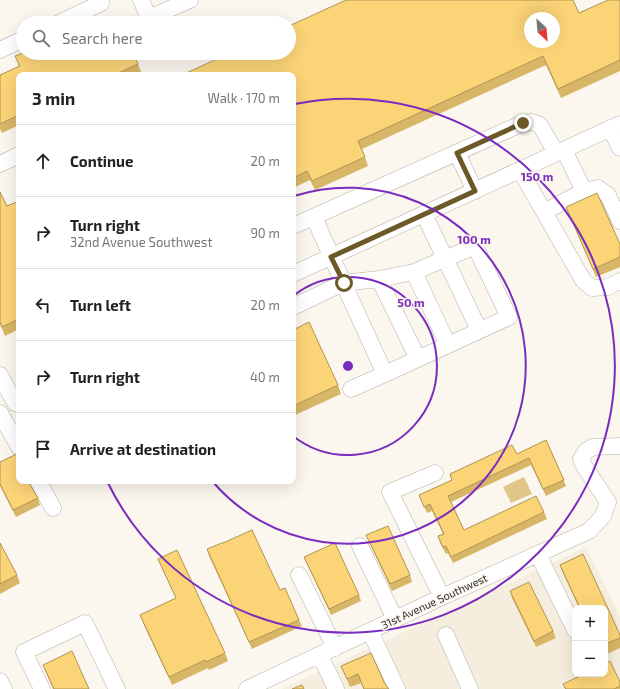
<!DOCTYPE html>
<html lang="en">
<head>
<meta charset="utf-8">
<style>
	body { margin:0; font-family:"Exo 2",sans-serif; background:#f2f2f2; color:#222 }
	.controls { position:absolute; right:12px; bottom:12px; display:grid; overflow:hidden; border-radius:8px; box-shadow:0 4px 16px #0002 }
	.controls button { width:36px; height:36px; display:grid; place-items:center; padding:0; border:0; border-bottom:1px solid #e0e0e0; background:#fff; color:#222; font:20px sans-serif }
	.compass { position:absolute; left:524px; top:12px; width:36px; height:36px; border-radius:50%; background:#fff; box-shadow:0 4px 16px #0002; rotate:154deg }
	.stop { position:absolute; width:12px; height:12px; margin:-9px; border:3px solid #6d5927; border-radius:50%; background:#fff }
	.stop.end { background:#6d5927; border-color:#fff; box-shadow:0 1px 4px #0008 }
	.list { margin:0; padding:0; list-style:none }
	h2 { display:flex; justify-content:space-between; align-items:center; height:52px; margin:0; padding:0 16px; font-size:17px }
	h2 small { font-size:13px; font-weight:400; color:#767676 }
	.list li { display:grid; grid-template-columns:26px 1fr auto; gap:12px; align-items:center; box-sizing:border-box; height:72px; padding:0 16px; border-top:1px solid #e0e0e0 }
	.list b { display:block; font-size:15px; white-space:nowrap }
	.list p { margin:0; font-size:13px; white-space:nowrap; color:#767676 }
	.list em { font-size:13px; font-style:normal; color:#767676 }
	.icon { flex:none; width:22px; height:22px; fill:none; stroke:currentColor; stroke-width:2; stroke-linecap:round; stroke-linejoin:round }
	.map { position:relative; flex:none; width:620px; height:689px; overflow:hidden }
	.search { position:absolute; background:#fff; box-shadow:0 4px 16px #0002; left:16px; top:16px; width:280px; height:44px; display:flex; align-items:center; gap:10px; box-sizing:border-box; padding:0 14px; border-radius:22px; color:#767676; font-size:15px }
	.panel { position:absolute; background:#fff; box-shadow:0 4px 16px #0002; left:16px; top:72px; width:280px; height:412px; border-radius:8px }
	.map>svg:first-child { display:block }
	.built { fill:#f5eede; fill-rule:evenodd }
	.green { fill:#e0c689 }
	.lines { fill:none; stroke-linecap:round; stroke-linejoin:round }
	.minor-casing { stroke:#b4b0a8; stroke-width:17 }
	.minor { stroke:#fff; stroke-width:16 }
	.wall { fill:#d8b667 }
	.building { fill:#fbd478; stroke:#b09454; fill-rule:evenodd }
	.route { stroke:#6d5927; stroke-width:5 }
	.ring { fill:none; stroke:#7b2cbf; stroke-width:2 }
	.labels { text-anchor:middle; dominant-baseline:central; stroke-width:3; stroke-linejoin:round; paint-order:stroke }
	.street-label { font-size:11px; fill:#33312e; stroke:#fbf7ef }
	.centre { fill:#7b2cbf; stroke:#fbf7ef; stroke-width:2 }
	.ring-label { font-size:12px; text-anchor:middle; font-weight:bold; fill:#7b2cbf; stroke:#fbf7ef; stroke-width:3; stroke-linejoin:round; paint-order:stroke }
</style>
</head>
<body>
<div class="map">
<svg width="620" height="689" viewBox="0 0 620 689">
	<rect width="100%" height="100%" fill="#fbf7ef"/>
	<path class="built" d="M586 547 620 616V689H282ZM575 608H605V674H575Z"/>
	<path class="green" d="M524 477 532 494 511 503 503 487Z"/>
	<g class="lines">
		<g class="minor-casing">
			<path id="minor" d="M141 0 149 18 190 0
				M59 23 101 3 100 0
				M0 50 23 39
				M610 128 620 148
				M457 153 475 191
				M0 164 19 155
				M520 170 544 212 584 191 564 150
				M584 191 598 188 608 195 620 221
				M544 212 583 280 592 288 608 287 620 281
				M424 214 479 330
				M293 226 523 123 532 122 540 125 556 153
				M414 272 448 345
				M293 274 620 124
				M379 279 418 359
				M293 307 343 283 379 279 414 272 475 246 509 317 385 374C361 322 337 270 314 217
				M0 375 15 403
				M351 389 385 374
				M0 413 19 447
				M435 473 390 492 442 597
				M38 481 53 508
				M608 502 584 466 581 459 586 451 593 447 620 446
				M360 546 395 619
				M538 554 575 630
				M299 575 335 648
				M370 631 397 689
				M446 635 470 689
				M320 655 336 689
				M0 681 4 689
				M42 689 24 652 85 623 117 689
				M247 689 442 597 589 531 603 516 608 502"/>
		</g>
		<use href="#minor" class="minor"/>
	</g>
	<path class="wall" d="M620 0V71L561 98 546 65 362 149 368 166 315 190 310 180 293 188V75L579 13Z
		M15 56 138 64 141 72 135 75H19V125L2 133 0 129V75L19 66Z
		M0 192 7 206 19 201V329L5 336 0 324Z
		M566 207 620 244V267L596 277Z
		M293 330 338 385 341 394 293 416Z
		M546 440 566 486 546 496 531 465 451 502 464 530 544 512 547 519 453 563 448 553 446 554 440 543 438 536 443 534 432 511 427 513 419 495 452 480 450 474 517 454Z
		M0 462 19 481 38 498 40 505 16 517 0 486Z
		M366 535 410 575 412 582 392 591 369 542Z
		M0 543 17 575 20 583 0 594Z
		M207 549 280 590 299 620 302 626 252 649 209 556Z
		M583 554 620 635V648L605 655V608H579L563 573 560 565Z
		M304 557 359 595 361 601 331 615 307 564Z
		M158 559 225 653 228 661 209 670 208 668 172 685 143 623 140 615 176 598 161 566Z
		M510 591 553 631 556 638 536 647 512 598Z
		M43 665 89 689H53Z
		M341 666 385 684 389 689H364L361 683 350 687Z
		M620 682V689H565L563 684Z"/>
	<path class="building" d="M346 0H573L579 13 608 0H620V60L558 89 543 56 358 141 365 157 312 181 307 171 293 178V75H182L230 53H289V26ZM530 18H554V42H530Z
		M23 53H133L138 64 114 75H19V115L0 124V75L20 66 15 56Z
		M0 192 7 206 19 201V319L2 327 0 322Z
		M597 193 620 244V257L593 269 566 207Z
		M309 322 338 385 293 406V330Z
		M546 440 564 480 543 489 529 458 448 496 464 530 536 496 544 512 451 557 446 546 443 547 438 536 444 534 430 504 424 507 419 495 452 480 450 474 512 445 517 454Z
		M19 453V481H28L38 498 13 510 0 484V462Z
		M388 526 410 575 390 584 366 535Z
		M252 530 280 590 285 588 299 620 249 642 207 549 222 543H223Z
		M0 543 17 575 0 584Z
		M335 543 359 595 329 609 304 557Z
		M177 550 225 653 206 662 205 660 169 677 140 615 176 598 158 559Z
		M583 554 620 635V638L605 644V608H580L560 565Z
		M529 582 553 631 534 641 510 591Z
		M72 651 89 689H54L43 665Z
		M371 653 385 684 389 689H364L358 674 347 679 341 666Z
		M610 661 620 682V686L614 689H566L563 684 584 674H605V664Z
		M302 685 304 689H292Z"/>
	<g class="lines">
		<path class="route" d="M344 283 331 257 475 191 457 153 523 123"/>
	</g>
	<g class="ring">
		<path d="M293 296A89 89 0 1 1 293 436"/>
		<path d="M294 196A178 178 0 1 1 213 482"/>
		<path d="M295 104A267 267 0 1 1 108 483"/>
	</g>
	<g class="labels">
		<g class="street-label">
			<text transform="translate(434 601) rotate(-25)">31st Avenue Southwest</text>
		</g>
	</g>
	<circle cx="348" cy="366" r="6" class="centre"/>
	<g class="ring-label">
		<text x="537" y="181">150 m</text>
		<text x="474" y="244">100 m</text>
		<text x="411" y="307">50 m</text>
	</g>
</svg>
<div class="controls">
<button>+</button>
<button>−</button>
</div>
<svg class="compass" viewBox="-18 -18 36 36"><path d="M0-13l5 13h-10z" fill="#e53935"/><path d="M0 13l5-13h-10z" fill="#767676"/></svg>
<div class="stop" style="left:344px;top:283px"></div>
<div class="stop end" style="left:523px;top:123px"></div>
<div class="search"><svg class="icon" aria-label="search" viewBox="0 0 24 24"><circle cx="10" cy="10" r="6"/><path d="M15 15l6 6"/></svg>Search here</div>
<section class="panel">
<h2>3 min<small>Walk · 170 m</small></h2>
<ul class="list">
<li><svg class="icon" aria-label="ahead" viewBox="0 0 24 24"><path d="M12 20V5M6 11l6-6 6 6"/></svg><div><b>Continue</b></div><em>20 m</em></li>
<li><svg class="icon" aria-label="right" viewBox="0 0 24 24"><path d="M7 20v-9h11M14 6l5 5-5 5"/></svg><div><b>Turn right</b><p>32nd Avenue Southwest</p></div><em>90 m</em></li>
<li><svg class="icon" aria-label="left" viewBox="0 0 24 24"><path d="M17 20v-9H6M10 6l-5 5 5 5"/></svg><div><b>Turn left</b></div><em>20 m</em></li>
<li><svg class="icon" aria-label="right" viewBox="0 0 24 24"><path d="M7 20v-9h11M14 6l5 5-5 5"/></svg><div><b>Turn right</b></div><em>40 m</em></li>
<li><svg class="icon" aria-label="arrive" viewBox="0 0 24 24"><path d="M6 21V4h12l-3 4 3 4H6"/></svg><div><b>Arrive at destination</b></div></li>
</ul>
</section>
</div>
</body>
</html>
